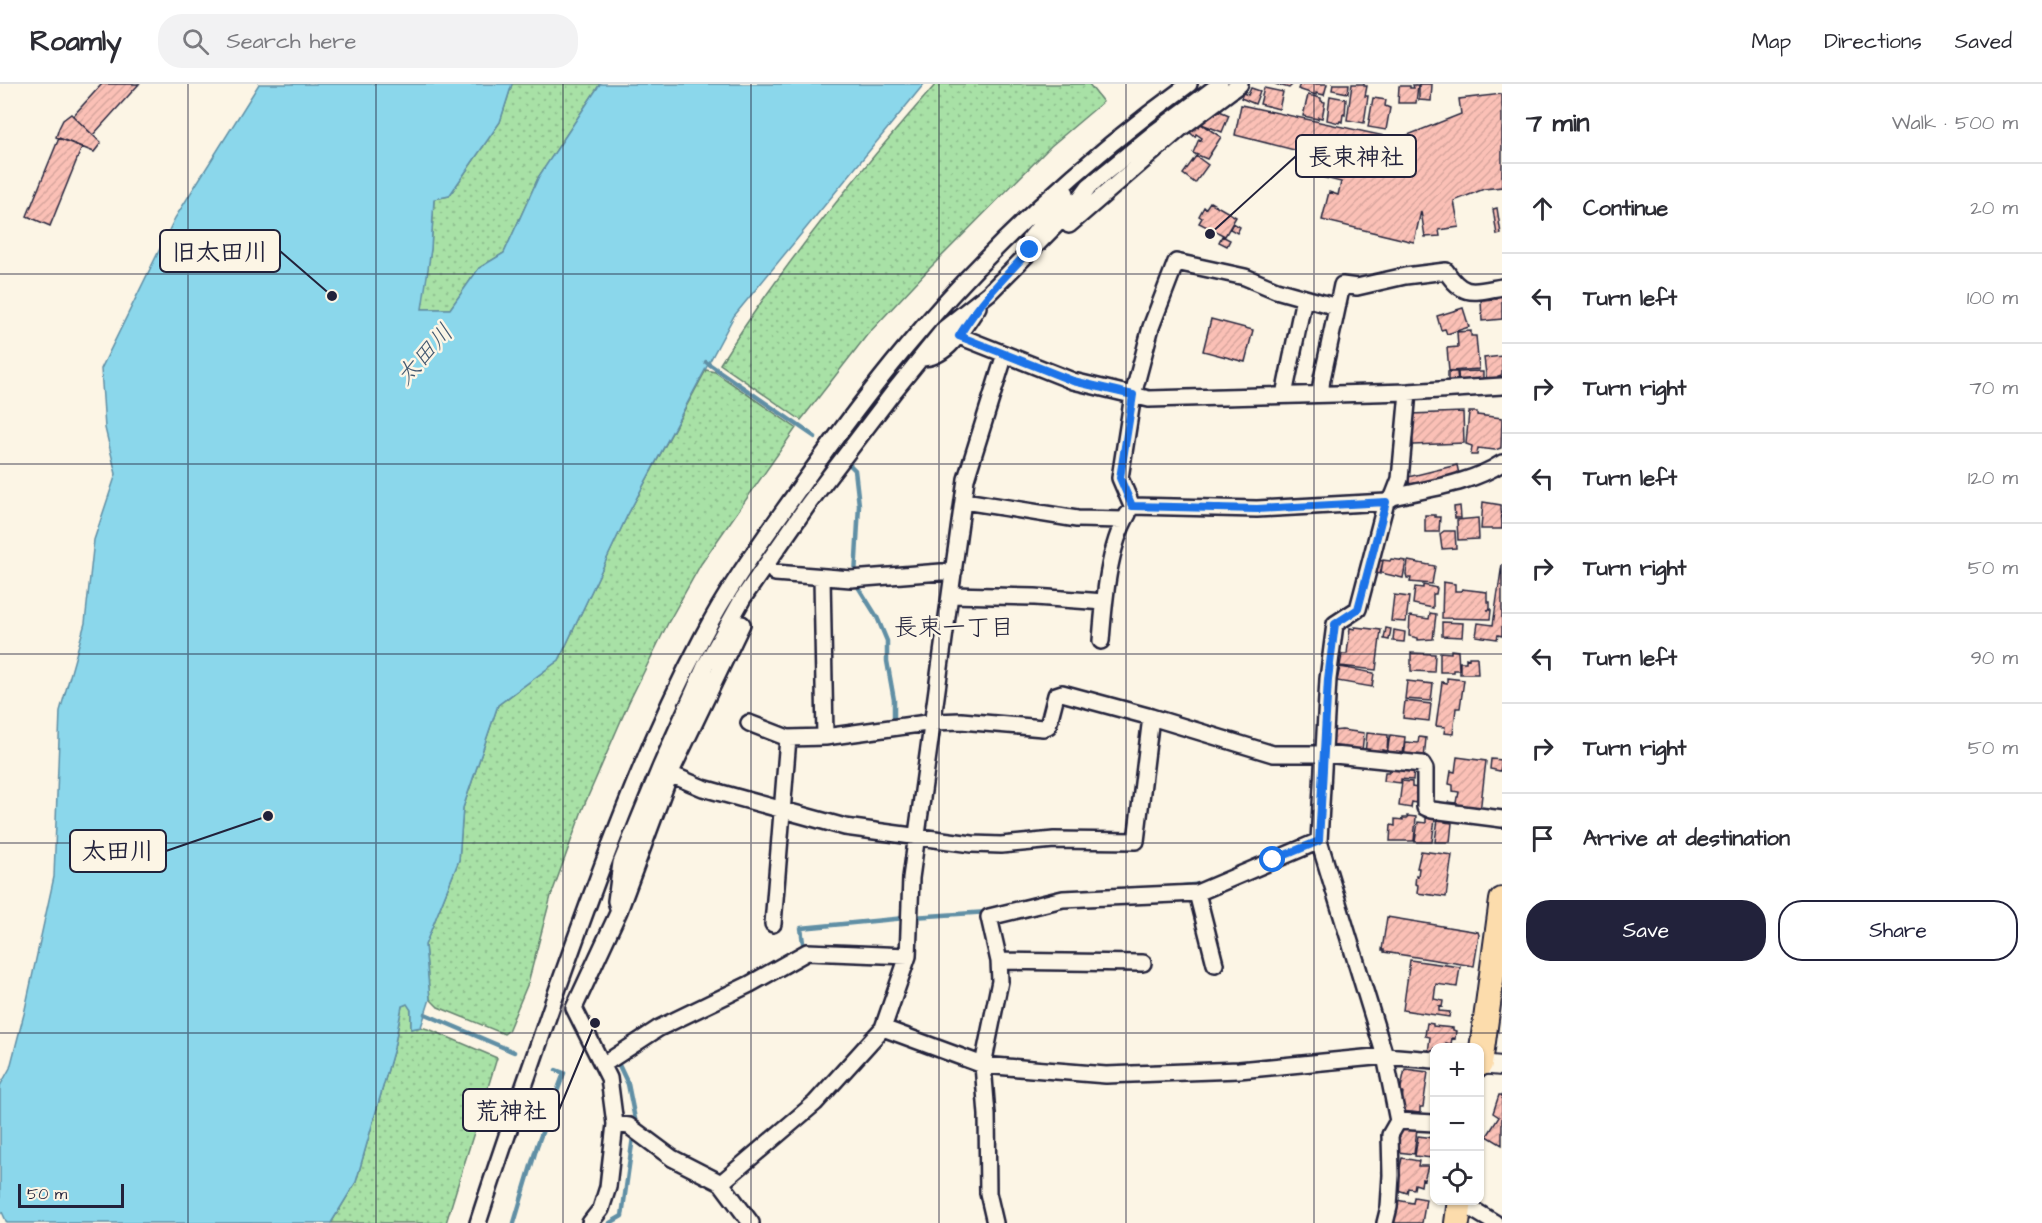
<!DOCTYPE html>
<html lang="en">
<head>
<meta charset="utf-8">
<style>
	body { margin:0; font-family:"Architects Daughter","Klee One",sans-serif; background:#f2f2f3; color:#2b2b33 }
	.controls { position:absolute; right:18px; bottom:18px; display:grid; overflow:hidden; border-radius:12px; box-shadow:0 2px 4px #0004 }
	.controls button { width:54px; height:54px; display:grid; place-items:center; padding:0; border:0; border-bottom:2px solid #e1e1e2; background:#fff; color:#2b2b33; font:30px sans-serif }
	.scale { position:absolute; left:18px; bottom:15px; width:106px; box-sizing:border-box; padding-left:6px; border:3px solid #22223b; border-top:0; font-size:16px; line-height:21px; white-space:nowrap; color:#22223b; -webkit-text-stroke:4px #fcf5e5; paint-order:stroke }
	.stop { position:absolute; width:18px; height:18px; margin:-14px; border:4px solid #1a73e8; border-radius:50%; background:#fff }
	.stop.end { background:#1a73e8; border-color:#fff; box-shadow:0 2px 6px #0008 }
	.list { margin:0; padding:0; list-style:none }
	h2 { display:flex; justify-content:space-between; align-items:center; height:78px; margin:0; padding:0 24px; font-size:26px }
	h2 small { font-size:20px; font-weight:400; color:#7c7c81 }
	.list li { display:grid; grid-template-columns:39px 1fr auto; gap:18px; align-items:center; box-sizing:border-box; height:90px; padding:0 24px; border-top:2px solid #e1e1e2 }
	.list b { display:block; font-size:22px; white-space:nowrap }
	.list em { font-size:20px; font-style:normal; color:#7c7c81 }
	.actions { display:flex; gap:12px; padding:18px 24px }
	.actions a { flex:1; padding:14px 0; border:2px solid #22223b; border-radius:24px; text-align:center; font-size:21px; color:#22223b }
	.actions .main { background:#22223b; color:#fff }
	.icon { flex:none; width:33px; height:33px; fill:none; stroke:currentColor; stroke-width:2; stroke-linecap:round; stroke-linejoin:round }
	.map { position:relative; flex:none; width:1502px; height:1139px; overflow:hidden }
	header { display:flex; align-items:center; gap:36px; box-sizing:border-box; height:84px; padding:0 30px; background:#fff; border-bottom:2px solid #e1e1e2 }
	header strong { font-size:28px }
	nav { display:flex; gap:33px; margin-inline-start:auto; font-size:21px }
	.search { width:420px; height:54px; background:#f2f2f3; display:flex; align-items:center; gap:15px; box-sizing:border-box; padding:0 21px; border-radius:24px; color:#7c7c81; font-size:22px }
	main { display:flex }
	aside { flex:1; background:#fff }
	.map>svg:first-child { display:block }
	.grass { fill:url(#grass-dots); stroke:#658270; stroke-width:1.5 }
	.water { fill:#8bd7eb; stroke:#618fa5; stroke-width:1.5 }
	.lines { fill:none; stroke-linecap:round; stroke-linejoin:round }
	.stream { stroke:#618fa5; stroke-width:4.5 }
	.building { fill:url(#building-hatch); stroke:#22223b; stroke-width:1.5 }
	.minor-casing { stroke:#22223b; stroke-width:20 }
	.tertiary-casing { stroke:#22223b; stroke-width:22 }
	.trunk-casing { stroke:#22223b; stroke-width:28 }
	.minor { stroke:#fcf5e5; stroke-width:15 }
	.tertiary { stroke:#fcf5e5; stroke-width:18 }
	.trunk { stroke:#fcdcac; stroke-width:24 }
	.route { stroke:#1a73e8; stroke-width:8 }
	.grid { fill:none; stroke:#22223b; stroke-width:1.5; stroke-opacity:0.55 }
	.labels { text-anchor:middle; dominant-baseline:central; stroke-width:5; stroke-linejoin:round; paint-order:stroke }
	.water-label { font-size:24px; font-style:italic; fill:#425870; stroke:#fcf5e5 }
	.neighbourhood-label { font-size:24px; fill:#22223b; stroke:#fcf5e5 }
	.leader { fill:none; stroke:#22223b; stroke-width:2 }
	.callout-dot { fill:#22223b; stroke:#fcf5e5; stroke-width:2 }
	.callout { fill:#fcf5e5; stroke:#22223b; stroke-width:2 }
	.callout-label { font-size:24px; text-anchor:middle; font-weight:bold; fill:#22223b }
</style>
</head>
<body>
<header>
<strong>Roamly</strong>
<div class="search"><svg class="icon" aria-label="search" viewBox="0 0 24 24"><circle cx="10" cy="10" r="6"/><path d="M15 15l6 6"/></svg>Search here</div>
<nav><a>Map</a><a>Directions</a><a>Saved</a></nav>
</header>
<main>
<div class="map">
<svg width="1502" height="1139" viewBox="0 0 1502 1139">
	<defs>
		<pattern id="grass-dots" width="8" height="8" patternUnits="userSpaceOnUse" patternTransform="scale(1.5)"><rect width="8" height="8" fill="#a8e1a6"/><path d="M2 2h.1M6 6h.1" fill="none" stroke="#90c190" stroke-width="1.8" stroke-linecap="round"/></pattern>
		<pattern id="building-hatch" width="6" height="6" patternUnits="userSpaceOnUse" patternTransform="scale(1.5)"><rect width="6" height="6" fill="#fbc0b6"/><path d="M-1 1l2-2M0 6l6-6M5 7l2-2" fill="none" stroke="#d7a59d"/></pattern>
	</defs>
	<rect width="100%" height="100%" fill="#fcf5e5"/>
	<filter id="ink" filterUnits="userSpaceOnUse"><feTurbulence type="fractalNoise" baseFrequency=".0167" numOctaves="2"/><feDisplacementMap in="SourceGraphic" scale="12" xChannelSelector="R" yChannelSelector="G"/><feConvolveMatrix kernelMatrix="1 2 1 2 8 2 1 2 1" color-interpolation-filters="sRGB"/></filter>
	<g filter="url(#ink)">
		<path class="grass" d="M512 0H600L539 92 504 169 479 184 450 225H421L431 165 434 115 449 112 500 38Z
			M936 0H1089L1103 18 1051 62 929 185 867 251 801 336 720 280C783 180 858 88 936 0Z
			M706 286 715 288 796 344 701 480 668 539 629 618 583 724 551 812 528 899 508 947 504 950 438 923 430 915 425 861 459 776 463 724 498 621 559 576 627 432Z
			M407 919 411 926V945L421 943 431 946 497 974 446 1139H331L356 1098 394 964 402 922Z"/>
		<path class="water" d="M259 0H512L500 38 449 112 434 115 431 165 422 225H450L479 184 504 169 539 92 600 0H924L734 232 627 432 559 576 498 621 463 724 459 776 425 861 430 915 421 943 411 945V926L407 920 402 922 394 964 356 1098 331 1139H7L2 1128 0 1130V1002L10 984 24 930 54 793 60 627 85 539 94 456 116 390 105 344 101 285 175 134Z"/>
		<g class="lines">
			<path class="stream" d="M706 278 815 353
				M850 381 855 386 859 421 855 492
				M857 501 877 533 887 557V577L894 616V640
				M1245 781 1278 767
				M1183 802 1202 800
				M913 833 988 828
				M804 866 801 844 905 834
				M425 930 514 968
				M621 976 618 979 628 1000 636 1040
				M514 1139 537 1062 564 989 556 986
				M610 1139 622 1132 633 1053"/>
		</g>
		<path class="building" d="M102 0H139L93 51 73 32Z
			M1275 0H1293L1289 4Z
			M1300 0H1327L1324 11 1316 9V11L1298 5Z
			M1333 0H1349L1348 9 1332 6Z
			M1352 0H1364V2H1367L1365 12H1368L1364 39 1347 36Z
			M1419 0H1432L1431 17 1419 16Z
			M1413 1H1418L1416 19H1398L1399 2H1410V4H1414Z
			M1251 4 1260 7 1255 20 1241 14 1243 9 1248 11Z
			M1264 4 1283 8 1279 25 1260 20Z
			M1502 10V103L1484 105 1454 117 1459 143 1439 146 1440 152 1425 153 1421 127 1414 158 1322 136 1329 108 1338 111 1341 98 1313 91 1318 72 1235 51 1241 21 1398 55 1461 30 1459 15Z
			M1308 11 1321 14V17L1325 18 1322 34 1318 33V35L1303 32Z
			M1330 12 1346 15 1345 31 1343 30 1342 38 1340 37 1339 39 1327 36Z
			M1373 14 1386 16 1385 22 1390 24 1386 46 1368 43Z
			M1217 26 1229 31 1222 48 1199 39Z
			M71 30 101 59 94 68 56 53 59 44 63 36Z
			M1198 38 1221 53 1207 75 1193 69 1199 55 1201 56 1202 54 1196 50 1195 53 1187 46Z
			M59 54 82 63 50 142 27 132Z
			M1196 72 1208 81 1195 99 1183 90Z
			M1210 118 1236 133 1225 152 1199 139 1202 134 1199 132 1204 123 1206 124Z
			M1497 124 1501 150 1497 151 1493 125Z
			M1233 139 1240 143 1237 149 1230 145Z
			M1222 152 1230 156 1227 162 1219 158Z
			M1496 210H1502V235L1482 237 1481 216 1497 215Z
			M1463 224 1469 243 1447 250 1445 245 1441 246 1437 232Z
			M1211 235 1253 246 1245 278 1203 267Z
			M1471 247V252H1476L1479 285 1449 287 1447 264 1458 263 1457 248Z
			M1502 272V291L1498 292V297L1487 298 1484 274Z
			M1478 287 1479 288H1483V301L1459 303 1458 288Z
			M1448 288H1457L1458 301 1448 302Z
			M1463 328 1464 359 1413 361 1411 330Z
			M1469 328H1477V331L1502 334 1501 364 1495 366 1478 364 1477 371H1471L1472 362 1466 360Z
			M1457 381 1460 395 1411 407 1408 393Z
			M1483 418 1501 421 1502 445H1481Z
			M1460 422 1461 434H1455L1454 423Z
			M1425 431H1435V433H1440L1439 448H1425Z
			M1478 434 1479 455 1458 456 1457 436Z
			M1444 447H1455L1456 464 1442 465 1440 450Z
			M1391 475 1406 477 1403 494 1381 489 1383 476 1390 477Z
			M1376 476 1383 477 1380 490 1373 488Z
			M1408 477 1435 482 1432 500 1410 498 1411 494H1407L1406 490Z
			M1502 480V552L1498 551 1497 555 1476 552 1478 539 1493 541Z
			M1443 498 1455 500V507H1461L1462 505 1487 508V518H1490V525L1487 526H1491L1490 535 1442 534Z
			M1423 501 1437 504 1436 510H1433V524L1413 520 1415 503 1423 504Z
			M1394 511 1409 513 1406 538 1391 537Z
			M1430 529 1436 530 1433 555 1418 556V554L1409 552 1410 532 1429 535Z
			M1442 538 1463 539 1462 553 1442 552Z
			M1355 543 1381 546 1376 586 1340 582 1342 570H1347L1350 544 1355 545Z
			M1386 544 1391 545 1389 556 1384 555Z
			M1394 546 1405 548 1404 558 1393 557Z
			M1451 566 1458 567 1459 586H1453V588H1440V568L1451 569Z
			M1411 569 1435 570 1434 588 1411 587Z
			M1469 573H1477L1478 590H1460V578H1466V574L1469 575Z
			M1340 583 1374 589 1372 603 1337 597Z
			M1447 594 1464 596 1460 624H1456L1453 650 1444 649 1445 643 1436 642 1442 598 1447 599Z
			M1407 597 1433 600 1431 617 1405 615Z
			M1405 617 1431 620 1429 637 1403 634Z
			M1342 646 1364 649 1362 667 1330 664 1332 647Z
			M1367 649 1388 651 1387 667 1382 666V671L1365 670Z
			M1390 651 1405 653 1403 671 1387 670Z
			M1419 653 1426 654 1424 675 1404 673 1406 658 1418 659Z
			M1457 673 1486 677 1480 728 1447 724 1448 718 1456 719 1457 713H1458L1459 708 1453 707V701L1449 700 1451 687 1455 688Z
			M1491 675 1502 676 1500 687 1490 685Z
			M1389 682 1414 685 1413 696 1401 695V699L1384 697 1385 688H1389Z
			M1402 697 1412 698V703L1418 704 1416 719 1412 718 1411 724 1399 722Z
			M1407 732 1416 733 1414 757H1390L1391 741 1395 742V735L1403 736V734H1407Z
			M1426 734 1435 735 1432 758H1415L1418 738 1426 739Z
			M1438 734 1445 735V738L1452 739 1450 758H1435Z
			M1421 767 1452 771 1446 813 1417 809 1418 801 1415 800 1416 791 1418 792 1419 784H1417Z
			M1387 833 1478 848 1479 851 1474 882 1384 868V866H1382Z
			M1410 876 1460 883 1457 903 1436 900 1434 915 1443 917 1442 923 1439 922V927L1450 928 1449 933 1403 926Z
			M1427 939 1433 940V942L1453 944V946L1456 947 1455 955 1452 954 1451 960 1446 959V964H1434V970L1428 969 1430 953 1425 952Z
			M1405 985 1428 988 1423 1023H1420V1029L1401 1027 1403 1008H1400Z
			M1499 1011H1502V1061L1487 1052 1499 1033 1493 1029Z
			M1403 1043 1417 1045 1414 1070 1398 1068 1400 1046 1402 1047Z
			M1418 1052 1434 1054 1432 1074 1415 1072Z
			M1402 1074 1419 1077 1418 1082H1428L1424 1096 1422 1095 1421 1102 1415 1100 1414 1105 1408 1104 1407 1109 1398 1106 1399 1102 1396 1101 1397 1087 1399 1088Z
			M1434 1088V1111H1431Z
			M1414 1113 1426 1115 1422 1139H1392L1397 1116 1413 1119Z"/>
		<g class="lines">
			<g class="minor-casing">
				<path id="minor" d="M1069 141 1181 44 1240 0
					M1029 156 1066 109
					M1337 223 1276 206 1245 193 1176 178 1151 243 1133 311 1120 394 1132 422 1257 425 1386 418
					M959 252 1073 297 1149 315 1408 308 1502 302
					M921 274C949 274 963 243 978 223
					M1320 310 1322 295 1342 201 1357 203 1405 192 1446 187C1463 214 1474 208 1502 203
					M1284 311 1304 214
					M1393 413C1430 404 1470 400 1502 379
					M964 417 1077 435 1124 436
					M775 489 851 495 954 487
					M822 493 825 653
					M951 511 1035 513 1104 518
					M1101 557C1104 519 1108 463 1128 430
					M749 639 788 654 825 653 934 638 961 637 1043 644 1048 642 1056 611 1062 609 1151 633 1273 670H1325L1422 680 1425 685V723L1432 726 1502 735
					M670 690 703 704 845 743 972 760 1001 761 1054 756 1136 757 1151 633
					M1197 809 1215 880
					M619 827 616 817 621 779 660 684 706 580 743 514 809 419 895 306 945 244 989 209 1072 125 1089 102 1154 49 1220 0
					M773 840 788 654
					M999 877 1143 879
					M883 944 983 981 1106 991 1239 986 1385 972 1434 976
					M604 980 659 944 750 900 807 868 908 872
					M1398 1037 1434 1039
					M615 1040 629 1042 672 1074 721 1099 751 1139
					M721 1099 815 1019 883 944 908 872 911 794 966 395 1005 270
					M1460 1122 1472 1125 1495 1139
					M478 1139C503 1060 531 983 558 904 600 786 643 666 702 554 730 499 768 449 803 399 835 354 868 309 903 267 985 167 1085 75 1189 0
					M590 1139 601 1125 608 1103 615 1040 609 994 574 924 619 827 670 690 742 540
					M995 1139 988 1109 987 1031 983 981 1000 897 999 877 989 833 1063 815 1197 809 1319 757
					M1385 1139 1389 1123 1391 1091 1390 1051 1398 1037 1385 972 1319 757 1328 595 1335 540 1358 525 1386 418 1393 413 1400 395 1408 308"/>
			</g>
			<g class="tertiary-casing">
				<path id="tertiary" d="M1480 980 1502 982"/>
			</g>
			<g class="trunk-casing">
				<path id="trunk" d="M1480 980 1502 816
					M1457 1139 1460 1116"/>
			</g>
			<use href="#minor" class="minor"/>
			<use href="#tertiary" class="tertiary"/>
			<use href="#trunk" class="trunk"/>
		</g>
	</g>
	<g class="lines" filter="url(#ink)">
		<path class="route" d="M1030 166C1004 193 979 219 959 252L1073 297 1133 311 1120 394 1132 422 1257 425 1386 418 1358 525 1335 540 1328 595 1319 757 1273 776"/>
	</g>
	<path class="grid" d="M188 0V1139M376 0V1139M563 0V1139M751 0V1139M939 0V1139M1126 0V1139M1314 0V1139M0 190H1502M0 380H1502M0 570H1502M0 759H1502M0 949H1502"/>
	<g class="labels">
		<g class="water-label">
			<text transform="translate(425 271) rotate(-48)">太田川</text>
		</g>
		<g class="neighbourhood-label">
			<text x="954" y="544">長束一丁目</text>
		</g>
	</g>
	<path class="leader" d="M1210 150L1296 72M332 212L280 167M268 732L166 767M595 939L559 1026"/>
	<g class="callout-dot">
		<circle cx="1210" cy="150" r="6"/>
		<circle cx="332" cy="212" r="6"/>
		<circle cx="268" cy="732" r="6"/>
		<circle cx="595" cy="939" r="6"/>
	</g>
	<g class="callout">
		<rect x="1296" y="51" width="120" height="42" rx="6"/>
		<rect x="160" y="146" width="120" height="42" rx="6"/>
		<rect x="70" y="746" width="96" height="42" rx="6"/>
		<rect x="463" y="1005" width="96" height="42" rx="6"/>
	</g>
	<g class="callout-label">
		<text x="1356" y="81">長束神社</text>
		<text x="220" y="176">旧太田川</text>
		<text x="118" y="775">太田川</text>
		<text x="511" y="1035">荒神社</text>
	</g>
</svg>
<div class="controls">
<button>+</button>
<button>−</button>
<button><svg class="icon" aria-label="locate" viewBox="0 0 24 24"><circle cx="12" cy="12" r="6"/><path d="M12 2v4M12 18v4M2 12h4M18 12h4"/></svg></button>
</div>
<div class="scale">50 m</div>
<div class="stop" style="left:1273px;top:776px"></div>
<div class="stop end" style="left:1030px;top:166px"></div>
</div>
<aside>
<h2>7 min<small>Walk · 500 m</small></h2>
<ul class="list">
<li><svg class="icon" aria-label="ahead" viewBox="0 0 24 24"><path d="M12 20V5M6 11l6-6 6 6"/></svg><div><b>Continue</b></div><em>20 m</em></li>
<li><svg class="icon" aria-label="left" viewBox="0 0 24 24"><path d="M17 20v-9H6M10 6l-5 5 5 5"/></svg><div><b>Turn left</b></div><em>100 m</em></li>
<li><svg class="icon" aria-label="right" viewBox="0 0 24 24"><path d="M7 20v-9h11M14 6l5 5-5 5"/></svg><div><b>Turn right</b></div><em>70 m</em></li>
<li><svg class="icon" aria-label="left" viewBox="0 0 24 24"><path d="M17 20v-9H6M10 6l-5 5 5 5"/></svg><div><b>Turn left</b></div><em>120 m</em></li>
<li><svg class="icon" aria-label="right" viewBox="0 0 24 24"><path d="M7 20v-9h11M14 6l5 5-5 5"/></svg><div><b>Turn right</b></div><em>50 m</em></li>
<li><svg class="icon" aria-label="left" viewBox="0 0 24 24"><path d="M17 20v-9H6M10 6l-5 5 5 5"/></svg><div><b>Turn left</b></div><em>90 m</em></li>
<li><svg class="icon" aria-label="right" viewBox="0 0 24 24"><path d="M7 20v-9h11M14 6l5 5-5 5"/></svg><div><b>Turn right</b></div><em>50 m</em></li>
<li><svg class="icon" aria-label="arrive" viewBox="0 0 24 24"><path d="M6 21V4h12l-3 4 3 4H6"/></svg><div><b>Arrive at destination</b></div></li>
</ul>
<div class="actions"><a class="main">Save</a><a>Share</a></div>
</aside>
</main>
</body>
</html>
